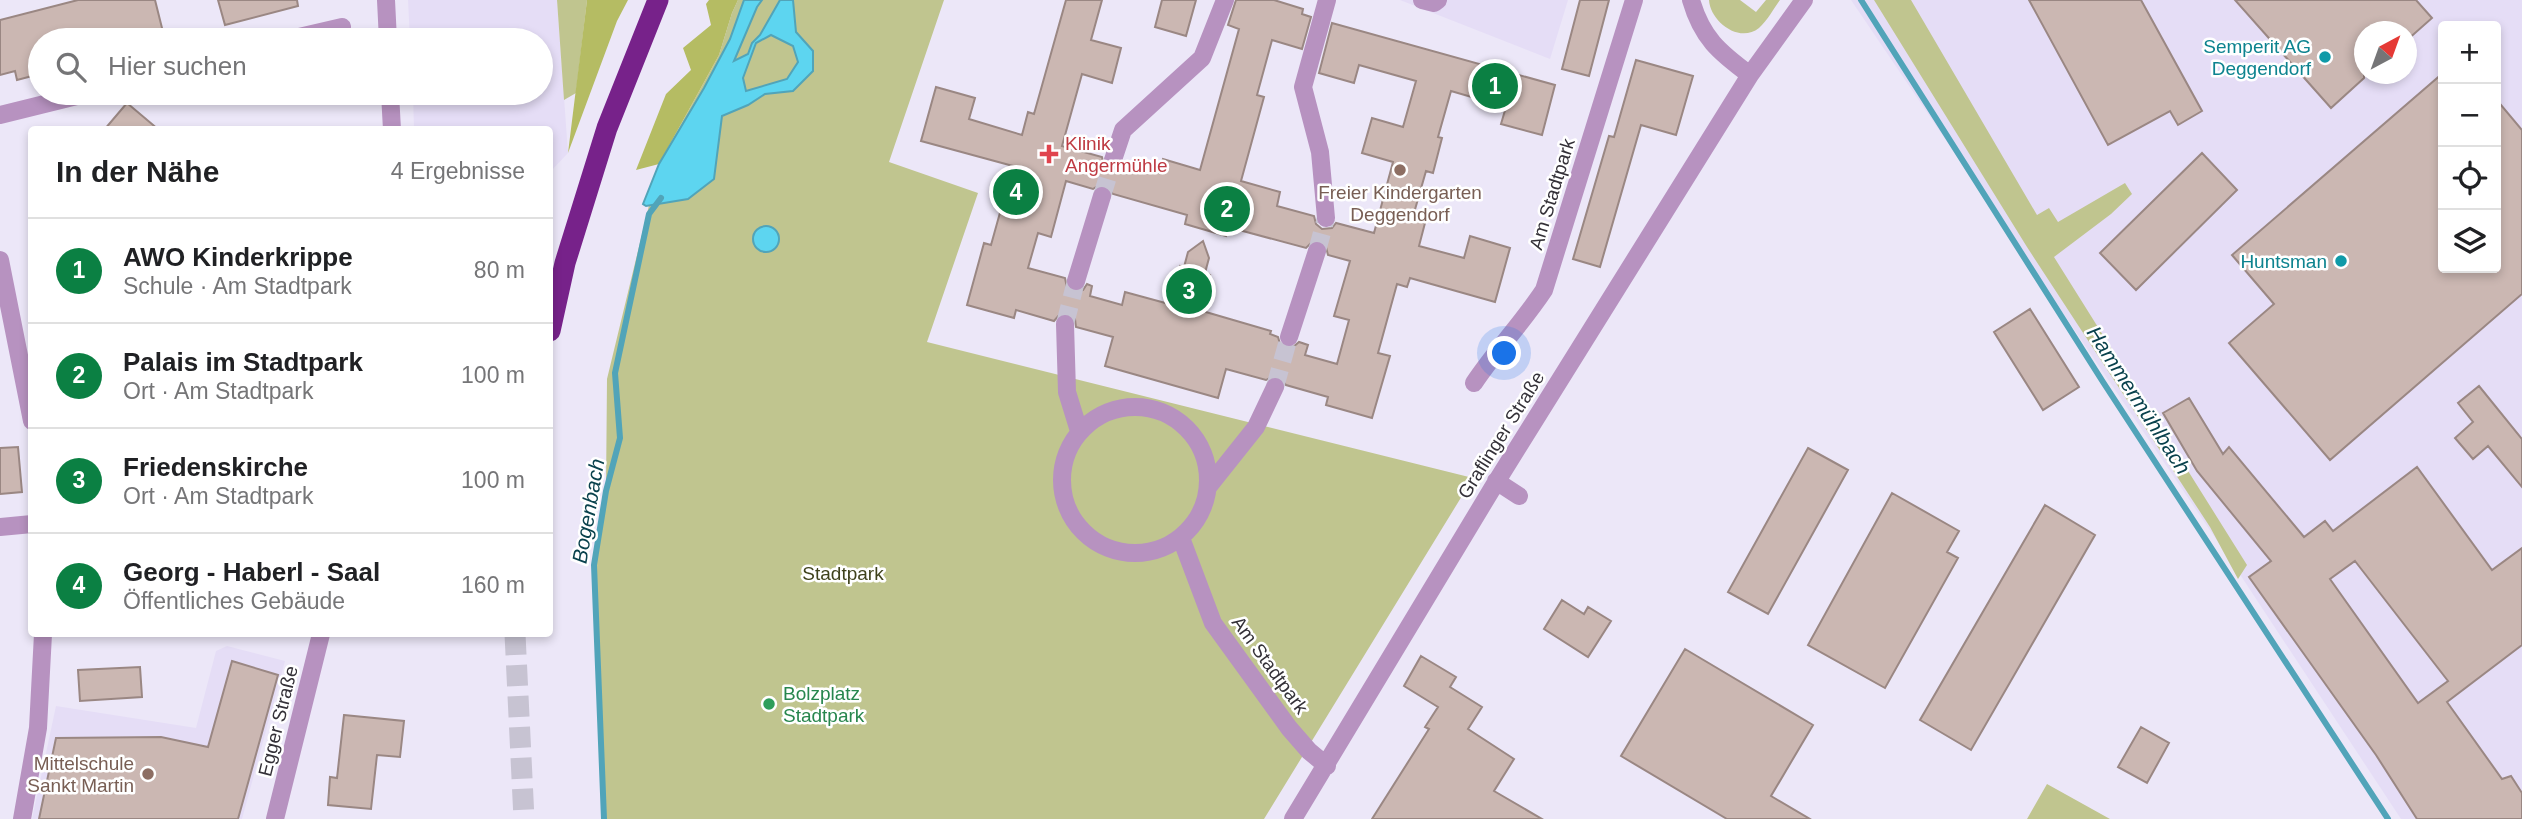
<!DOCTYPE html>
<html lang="de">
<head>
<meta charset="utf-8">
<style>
	body { margin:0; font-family:Helvetica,sans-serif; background:#f2f2f2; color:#202124 }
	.controls { position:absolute; right:21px; top:21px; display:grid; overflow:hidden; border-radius:7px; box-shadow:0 4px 10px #0003 }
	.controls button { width:63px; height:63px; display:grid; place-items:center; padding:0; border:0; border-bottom:2px solid #e0e0e0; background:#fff; color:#202124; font:35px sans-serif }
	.compass { position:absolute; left:2354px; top:21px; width:63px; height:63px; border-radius:50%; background:#fff; box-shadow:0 4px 10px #0003; rotate:41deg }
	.you { position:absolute; left:1505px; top:354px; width:24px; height:24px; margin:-18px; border:5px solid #fff; border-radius:50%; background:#1a73e8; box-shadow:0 0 0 10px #1a73e833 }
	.badge { display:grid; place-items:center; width:46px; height:46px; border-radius:50%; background:#0b8043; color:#fff; font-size:23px; font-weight:700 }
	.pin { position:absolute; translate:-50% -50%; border:4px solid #fff; box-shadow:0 2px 7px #0006 }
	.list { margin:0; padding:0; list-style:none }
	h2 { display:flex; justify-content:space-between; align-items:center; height:91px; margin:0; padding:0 28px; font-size:30px }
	h2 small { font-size:23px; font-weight:400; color:#757577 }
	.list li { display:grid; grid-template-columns:46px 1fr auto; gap:21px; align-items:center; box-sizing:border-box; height:105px; padding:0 28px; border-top:2px solid #e0e0e0 }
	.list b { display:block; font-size:26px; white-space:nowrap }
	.list p { margin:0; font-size:23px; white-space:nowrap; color:#757577 }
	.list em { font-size:23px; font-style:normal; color:#757577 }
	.icon { flex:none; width:38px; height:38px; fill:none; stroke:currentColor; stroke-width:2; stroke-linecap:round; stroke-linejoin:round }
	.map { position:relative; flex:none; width:2522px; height:819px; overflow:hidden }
	.search { position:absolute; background:#fff; box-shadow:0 4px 10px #0003; left:28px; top:28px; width:525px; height:77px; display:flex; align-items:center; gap:18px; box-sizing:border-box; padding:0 24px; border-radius:38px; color:#757577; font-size:26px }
	.panel { position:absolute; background:#fff; box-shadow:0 4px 10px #0003; left:28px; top:126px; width:525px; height:511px; border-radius:7px }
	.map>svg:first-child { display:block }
	.built { fill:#e5ddf6; fill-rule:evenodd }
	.green { fill:#c0c58f }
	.forest { fill:#b5bc63 }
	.water { fill:#5dd5f0; stroke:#51a4b9; stroke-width:2; fill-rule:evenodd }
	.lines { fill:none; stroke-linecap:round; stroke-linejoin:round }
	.stream { stroke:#51a4b9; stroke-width:6 }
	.building { fill:#cbb7b2; stroke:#9a8783; stroke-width:2; fill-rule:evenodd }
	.minor-tunnel { stroke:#c7c3d2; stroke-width:18; stroke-dasharray:18 9; stroke-linecap:butt }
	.highway-tunnel { stroke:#c7c3d2; stroke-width:21; stroke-dasharray:21 10; stroke-linecap:butt }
	.minor { stroke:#b792c0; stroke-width:18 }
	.highway { stroke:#77228a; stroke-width:21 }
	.culture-dot { fill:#0f9aa8; stroke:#fff; stroke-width:2.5 }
	.health-dot { fill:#e0444e; stroke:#fff; stroke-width:2.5 }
	.education-dot { fill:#8d6e63; stroke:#fff; stroke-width:2.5 }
	.leisure-dot { fill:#2e9e5b; stroke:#fff; stroke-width:2.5 }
	.labels { text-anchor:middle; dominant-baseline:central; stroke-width:5; stroke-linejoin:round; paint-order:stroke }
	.culture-label { font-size:19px; fill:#0d838f; stroke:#fff; text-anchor:end }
	.health-label { font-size:19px; fill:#be3a42; stroke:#fff; text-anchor:start }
	.education-label { font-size:19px; fill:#785e54; stroke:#fff }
	.street-label { font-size:19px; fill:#343138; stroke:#fff }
	.park-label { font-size:19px; fill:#3f421c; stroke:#fff }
	.leisure-label { font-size:19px; fill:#27864d; stroke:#fff; text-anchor:start }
	.water-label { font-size:21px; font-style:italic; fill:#0a424d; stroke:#fff }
</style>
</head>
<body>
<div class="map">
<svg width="2522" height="819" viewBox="0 0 2522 819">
	<rect width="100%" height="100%" fill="#ece7f8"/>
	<path class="built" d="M408 0H557L568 153 550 172V130L414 129 413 93H541V40H410Z
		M1400 0H1568L1550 59Z
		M1851 0H2522V819H2401L2241 576ZM2443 26H2496V268H2443ZM2364 32H2406V74H2364Z
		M227 646 285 661 242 819H32L56 706 196 728 216 651Z"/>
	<path class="green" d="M557 0H587L576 93 564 100Z
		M738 0H944L889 162 978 193 927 342 1473 478 1264 819H604L594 565 606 490 607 379 659 164 719 55 732 13Z
		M1709 0H1740L1756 12 1766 0H1780C1774 8 1767 21 1759 28 1739 44 1710 21 1709 0Z
		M1874 0H1911L2037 215 2049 208 2058 222 2125 183 2132 194 2111 214 2054 257 2247 565 2238 579 2210 527 2027 247Z
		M2047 784 2110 819H2027Z"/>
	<path class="forest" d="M587 0H628L617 21 568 153Z
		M709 0H738L732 13 719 55 659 164 636 170 666 94 691 70 683 48 711 25 706 4Z"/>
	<path class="water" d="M744 0H762L757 7 734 61 748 54 752 43 760 35 780 0H793L796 32 813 51V71L793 91 765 94 748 105 722 116 714 179 688 199 646 206 643 204 659 164 704 88 730 39ZM771 35 793 46 798 62 787 79 746 91 743 78 756 43Z
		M753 239a13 13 0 1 1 26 0a13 13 0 1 1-26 0Z"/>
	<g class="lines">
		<path class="stream" d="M1861 0 2103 382 2388 819
			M604 819 594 565 606 491 620 438 615 373 649 214 661 198"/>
	</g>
	<path class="building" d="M78 0H155L165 40H40V74L17 80 15 71 0 75V20Z
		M218 0H297L298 6 225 25Z
		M1066 0H1102L1091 40 1121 48 1112 83 1082 74 1062 146 1102 157 1104 167 1110 171 1120 169 1124 163 1159 173 1163 159 1200 170 1239 29 1228 25 1236 0H1274L1303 9 1302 14 1311 17 1302 49 1272 40 1257 95 1264 97 1241 181 1280 192 1277 206 1314 216 1316 224 1322 229 1332 228 1336 223 1374 233 1393 162 1362 153 1372 118 1403 127 1416 81 1359 65 1354 83 1319 73 1332 23 1555 85 1542 135 1501 124 1506 107 1451 91 1438 137 1442 138 1433 173 1426 171 1412 220 1425 223 1419 246 1464 258 1470 236 1510 248 1495 302 1410 278 1407 287 1397 284 1378 353 1390 356 1372 418 1326 405 1328 397 1286 385 1279 377 1273 376 1266 380 1226 369 1218 398 1105 366 1113 337 1076 327 1075 319 1070 314H1060L1054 321 1016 310 1014 318 967 305 984 243 991 245 1013 166 921 141 936 87 975 98 969 119 1022 135 1028 112 1034 114ZM1066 181 1093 189 1099 185H1106L1113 194 1187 215 1185 224 1226 236 1228 227 1306 248 1314 240 1325 243 1328 255 1350 261 1334 316 1349 320 1337 364 1305 355 1308 345 1299 342 1292 348H1285L1280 344 1278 337 1270 334 1271 331 1199 310 1210 275 1205 273 1209 258 1203 241 1188 252 1184 267 1180 266 1169 304 1125 292 1122 305 1090 296 1092 286 1087 284 1083 290 1073 292 1067 288 1065 278 1028 268 1038 233 1051 237Z
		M1162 0H1196L1186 36 1155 27Z
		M1580 0H1609L1589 76 1562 69Z
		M2029 0H2141L2202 111 2178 125 2170 111 2108 145Z
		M2235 0H2416L2432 18 2406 41V32H2364V78L2331 108Z
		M1636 60 1693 76 1676 135 1641 125 1600 267 1573 259 1609 136 1614 137Z
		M2443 73V268H2496V99L2522 130V294L2330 460 2229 343 2274 304 2232 255Z
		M127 103 159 130H104Z
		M2202 153 2237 190 2136 290 2100 253Z
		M2030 309 2079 387 2043 410 1994 332Z
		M2479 386 2522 439V487L2488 446 2473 459 2455 438 2473 422 2458 403Z
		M2189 398 2223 454 2229 447 2304 537 2325 521 2333 531 2417 467 2492 570 2522 548V645L2447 702 2502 779 2511 776 2522 793V819H2417L2376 755 2249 577 2271 561 2197 471 2163 413ZM2355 561 2448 681 2418 703 2330 579Z
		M18 447 22 492 0 494V448Z
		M1808 448 1848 470 1768 614 1728 592Z
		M1892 493 1959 531 1947 552 1958 558 1885 688 1808 645Z
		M2045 505 2095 535 1971 750 1920 720Z
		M1562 600 1584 614 1588 607 1611 621 1588 657 1544 629Z
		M1685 649 1813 725 1771 796 1810 819H1727L1621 756Z
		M1421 656 1456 677 1450 687 1482 707 1468 729 1514 759 1494 791 1542 819H1372L1429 729 1425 727 1438 707 1404 686Z
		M232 661 278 675 238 819H39L56 738 161 737 208 747Z
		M140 667 142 697 80 701 78 670Z
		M344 715 404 721 400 757 377 755 371 809 328 805 330 777 337 778Z
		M2141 727 2169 743 2147 783 2118 767Z"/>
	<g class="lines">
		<path class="minor-tunnel" d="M1102 196 1113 160
			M1317 251 1326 218
			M1065 324 1076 281
			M1275 387 1289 337"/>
		<path class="highway-tunnel" d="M515 634 524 819"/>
		<path class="minor" d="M386 0 388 40
			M1422 0 1434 3 1438 0
			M1691 0C1702 38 1719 52 1750 75
			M286 40 342 27
			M390 93 392 130
			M0 115 89 93
			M1113 160 1123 130 1202 58 1225 0
			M1326 218 1320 152 1303 87 1327 0
			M0 260 32 421
			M1076 281 1102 196
			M1065 324 1067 392 1079 431
			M1289 337 1317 251
			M1474 383C1496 350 1523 322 1544 290L1634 0
			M1062 480a73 73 0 1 1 146 0a73 73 0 1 1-146 0Z
			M1496 481 1519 496
			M1209 486 1256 427 1275 387
			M0 527 32 524
			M1181 538 1213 623 1289 728 1309 751 1327 766
			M22 819 38 728 43 634
			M275 819 321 634
			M1293 819 1495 484 1750 75 1804 0"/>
		<path class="highway" d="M550 331 565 263 607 128 658 0"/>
	</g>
	<g class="culture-dot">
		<circle cx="2325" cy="57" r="7"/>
		<circle cx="2341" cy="261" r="7"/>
	</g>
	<path class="health-dot" d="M1045.5 143.5h7v7h7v7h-7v7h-7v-7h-7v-7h7z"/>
	<g class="education-dot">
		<circle cx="1400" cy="170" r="7"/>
		<circle cx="148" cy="774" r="7"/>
	</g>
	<circle class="leisure-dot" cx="769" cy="704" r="7"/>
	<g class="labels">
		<g class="culture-label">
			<text x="2311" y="46">Semperit AG<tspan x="2311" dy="22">Deggendorf</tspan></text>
			<text x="2327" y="261">Huntsman</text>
		</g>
		<g class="health-label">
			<text x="1065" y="143">Klinik<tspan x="1065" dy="22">Angermühle</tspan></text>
		</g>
		<g class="education-label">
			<text x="1400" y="192">Freier Kindergarten<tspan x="1400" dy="22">Deggendorf</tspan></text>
			<text x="134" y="763" text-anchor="end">Mittelschule<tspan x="134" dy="22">Sankt Martin</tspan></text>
		</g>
		<g class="street-label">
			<text transform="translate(1552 194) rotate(-73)">Am Stadtpark</text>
			<text transform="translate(1501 435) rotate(-58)">Graflinger Straße</text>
			<text transform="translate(1270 665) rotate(54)">Am Stadtpark</text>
			<text transform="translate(278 721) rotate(-76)">Egger Straße</text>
		</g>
		<g class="park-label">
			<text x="843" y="573">Stadtpark</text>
		</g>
		<g class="leisure-label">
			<text x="783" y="693">Bolzplatz<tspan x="783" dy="22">Stadtpark</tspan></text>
		</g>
		<g class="water-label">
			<text transform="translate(2139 400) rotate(57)">Hammermühlbach</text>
			<text transform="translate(588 511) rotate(-80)">Bogenbach</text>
		</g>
	</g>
</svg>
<div class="controls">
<button>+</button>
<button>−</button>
<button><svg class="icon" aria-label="locate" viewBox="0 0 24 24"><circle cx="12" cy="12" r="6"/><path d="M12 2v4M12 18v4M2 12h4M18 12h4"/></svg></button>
<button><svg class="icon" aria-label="layers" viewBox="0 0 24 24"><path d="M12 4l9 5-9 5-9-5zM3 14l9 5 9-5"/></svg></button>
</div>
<svg class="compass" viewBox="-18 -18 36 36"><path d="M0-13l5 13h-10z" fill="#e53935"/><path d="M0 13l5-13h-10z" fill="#757577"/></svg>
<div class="you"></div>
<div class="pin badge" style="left:1495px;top:86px">1</div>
<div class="pin badge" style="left:1227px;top:209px">2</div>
<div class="pin badge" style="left:1189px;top:291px">3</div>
<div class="pin badge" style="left:1016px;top:192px">4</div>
<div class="search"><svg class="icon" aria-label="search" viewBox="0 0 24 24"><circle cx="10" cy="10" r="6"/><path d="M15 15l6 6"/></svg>Hier suchen</div>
<section class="panel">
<h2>In der Nähe<small>4 Ergebnisse</small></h2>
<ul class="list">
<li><span class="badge">1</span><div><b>AWO Kinderkrippe</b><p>Schule · Am Stadtpark</p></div><em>80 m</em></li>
<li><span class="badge">2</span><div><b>Palais im Stadtpark</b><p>Ort · Am Stadtpark</p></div><em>100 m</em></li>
<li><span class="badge">3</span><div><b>Friedenskirche</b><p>Ort · Am Stadtpark</p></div><em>100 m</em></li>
<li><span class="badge">4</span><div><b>Georg - Haberl - Saal</b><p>Öffentliches Gebäude</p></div><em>160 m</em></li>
</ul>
</section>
</div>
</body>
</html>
